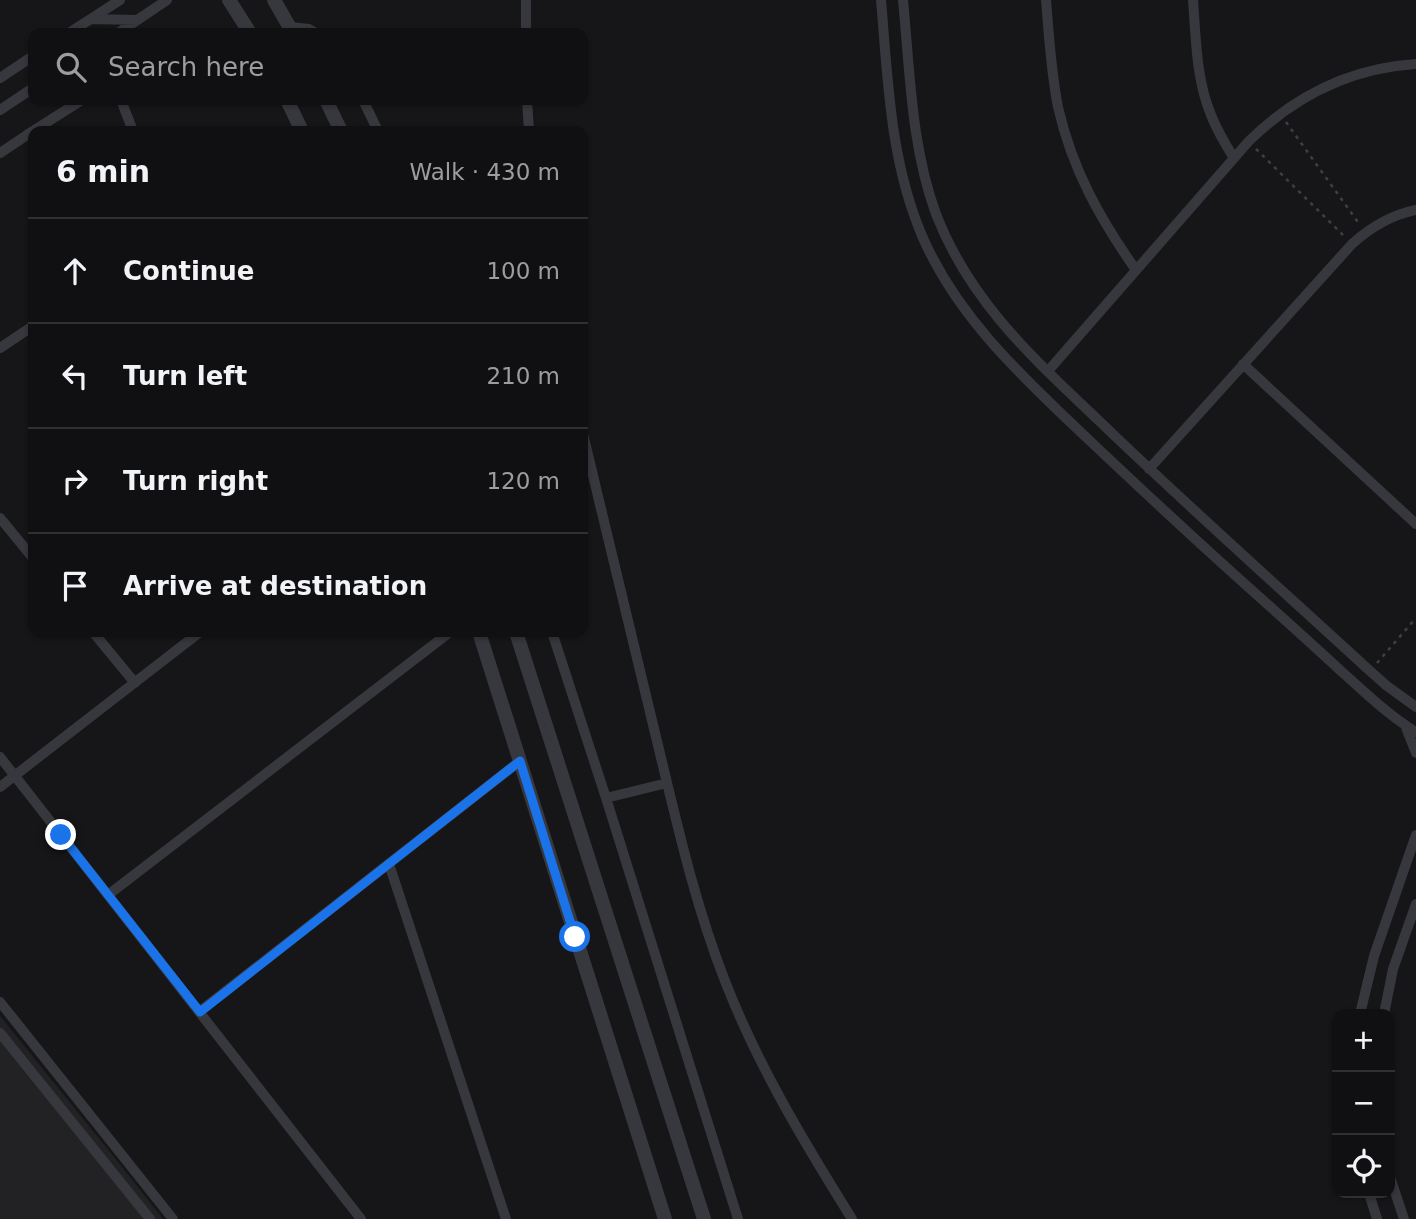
<!DOCTYPE html>
<html lang="en">
<head>
<meta charset="utf-8">
<style>
	body { margin:0; font-family:"DejaVu Sans",sans-serif; background:#1e1e20; color:#f1f3f6 }
	.controls { position:absolute; right:21px; bottom:21px; display:grid; overflow:hidden; border-radius:14px; box-shadow:0 2px 5px #0004 }
	.controls button { width:63px; height:63px; display:grid; place-items:center; padding:0; border:0; border-bottom:2px solid #303032; background:#101012; color:#f1f3f6; font:35px sans-serif }
	.stop { position:absolute; width:21px; height:21px; margin:-16px; border:5px solid #1a73e8; border-radius:50%; background:#fff }
	.stop.end { background:#1a73e8; border-color:#fff; box-shadow:0 2px 7px #0008 }
	.list { margin:0; padding:0; list-style:none }
	h2 { display:flex; justify-content:space-between; align-items:center; height:91px; margin:0; padding:0 28px; font-size:30px }
	h2 small { font-size:23px; font-weight:400; color:#9c9d9f }
	.list li { display:grid; grid-template-columns:46px 1fr auto; gap:21px; align-items:center; box-sizing:border-box; height:105px; padding:0 28px; border-top:2px solid #303032 }
	.list b { display:block; font-size:26px; white-space:nowrap }
	.list em { font-size:23px; font-style:normal; color:#9c9d9f }
	.icon { flex:none; width:38px; height:38px; fill:none; stroke:currentColor; stroke-width:2; stroke-linecap:round; stroke-linejoin:round }
	.map { position:relative; flex:none; width:1416px; height:1219px; overflow:hidden }
	.search { position:absolute; background:#101012; box-shadow:0 2px 5px #0004; left:28px; top:28px; width:560px; height:77px; display:flex; align-items:center; gap:18px; box-sizing:border-box; padding:0 24px; border-radius:14px; color:#9c9d9f; font-size:26px }
	.panel { position:absolute; background:#101012; box-shadow:0 2px 5px #0004; left:28px; top:126px; width:560px; height:511px; border-radius:14px }
	.map>svg:first-child { display:block }
	.built { fill:#222225 }
	.lines { fill:none; stroke-linecap:round; stroke-linejoin:round }
	.path { stroke:#3d3f44; stroke-width:2.5; stroke-dasharray:3.5 5; stroke-linecap:butt }
	.minor { stroke:#37383d; stroke-width:10 }
	.tertiary { stroke:#37383d; stroke-width:14 }
	.route { stroke:#1a73e8; stroke-width:9 }
</style>
</head>
<body>
<div class="map">
<svg width="1416" height="1219" viewBox="0 0 1416 1219">
	<rect width="100%" height="100%" fill="#161618"/>
	<path class="built" d="M0 1016 118 1162 163 1219H0Z"/>
	<g class="lines">
		<path class="path" d="M1286 122 1360 225
			M1256 149 1343 235
			M1377 663 1416 618"/>
		<path class="minor" d="M881 0C888 81 890 162 923 238 959 320 1026 380 1089 440 1144 492 1200 544 1256 594 1285 620 1314 646 1342 672 1366 693 1389 716 1416 732
			M903 0C910 71 911 146 936 214 973 310 1046 369 1117 438 1200 517 1285 593 1370 671L1387 686 1416 707
			M1046 0C1049 36 1051 72 1058 107 1072 169 1100 219 1136 270
			M1193 0C1196 38 1196 79 1211 115 1217 130 1225 144 1234 158
			M91 19 138 20
			M290 27 309 29 316 33
			M69 33 120 0
			M118 33 167 0
			M219 33H231
			M526 33V0
			M0 78 33 56
			M121 100 133 131
			M363 100 378 131
			M527 100 529 131
			M0 110 33 88
			M33 131 82 100
			M0 153 33 131
			M0 348 33 326
			M1243 364 1416 524
			M1048 371 1249 141C1295 96 1351 68 1416 64
			M583 434C607 535 632 636 656 737 676 819 694 902 725 981 758 1066 804 1142 852 1219
			M1149 469 1352 244C1371 227 1391 215 1416 210
			M0 518 33 558
			M93 632 135 683
			M552 632 606 798 738 1219
			M1405 725 1416 753
			M0 757 361 1219
			M0 787 200 632
			M606 798 667 783
			M389 864 506 1219
			M108 895 450 632
			M0 1002 173 1219
			M199 1012 520 761
			M1360 1014 1374 956 1416 835
			M1384 1014 1393 969 1416 904
			M0 1033 150 1219
			M1390 1177 1404 1219
			M1369 1193 1377 1219"/>
		<path class="tertiary" d="M229 0 250 33
			M274 0 293 33
			M287 100 302 131
			M326 100 341 131
			M479 632 665 1219
			M516 632 704 1219"/>
	</g>
	<g class="lines">
		<path class="route" d="M61 835 200 1012 520 761 575 937"/>
	</g>
</svg>
<div class="controls">
<button>+</button>
<button>−</button>
<button><svg class="icon" aria-label="locate" viewBox="0 0 24 24"><circle cx="12" cy="12" r="6"/><path d="M12 2v4M12 18v4M2 12h4M18 12h4"/></svg></button>
</div>
<div class="stop" style="left:575px;top:937px"></div>
<div class="stop end" style="left:61px;top:835px"></div>
<div class="search"><svg class="icon" aria-label="search" viewBox="0 0 24 24"><circle cx="10" cy="10" r="6"/><path d="M15 15l6 6"/></svg>Search here</div>
<section class="panel">
<h2>6 min<small>Walk · 430 m</small></h2>
<ul class="list">
<li><svg class="icon" aria-label="ahead" viewBox="0 0 24 24"><path d="M12 20V5M6 11l6-6 6 6"/></svg><div><b>Continue</b></div><em>100 m</em></li>
<li><svg class="icon" aria-label="left" viewBox="0 0 24 24"><path d="M17 20v-9H6M10 6l-5 5 5 5"/></svg><div><b>Turn left</b></div><em>210 m</em></li>
<li><svg class="icon" aria-label="right" viewBox="0 0 24 24"><path d="M7 20v-9h11M14 6l5 5-5 5"/></svg><div><b>Turn right</b></div><em>120 m</em></li>
<li><svg class="icon" aria-label="arrive" viewBox="0 0 24 24"><path d="M6 21V4h12l-3 4 3 4H6"/></svg><div><b>Arrive at destination</b></div></li>
</ul>
</section>
</div>
</body>
</html>
